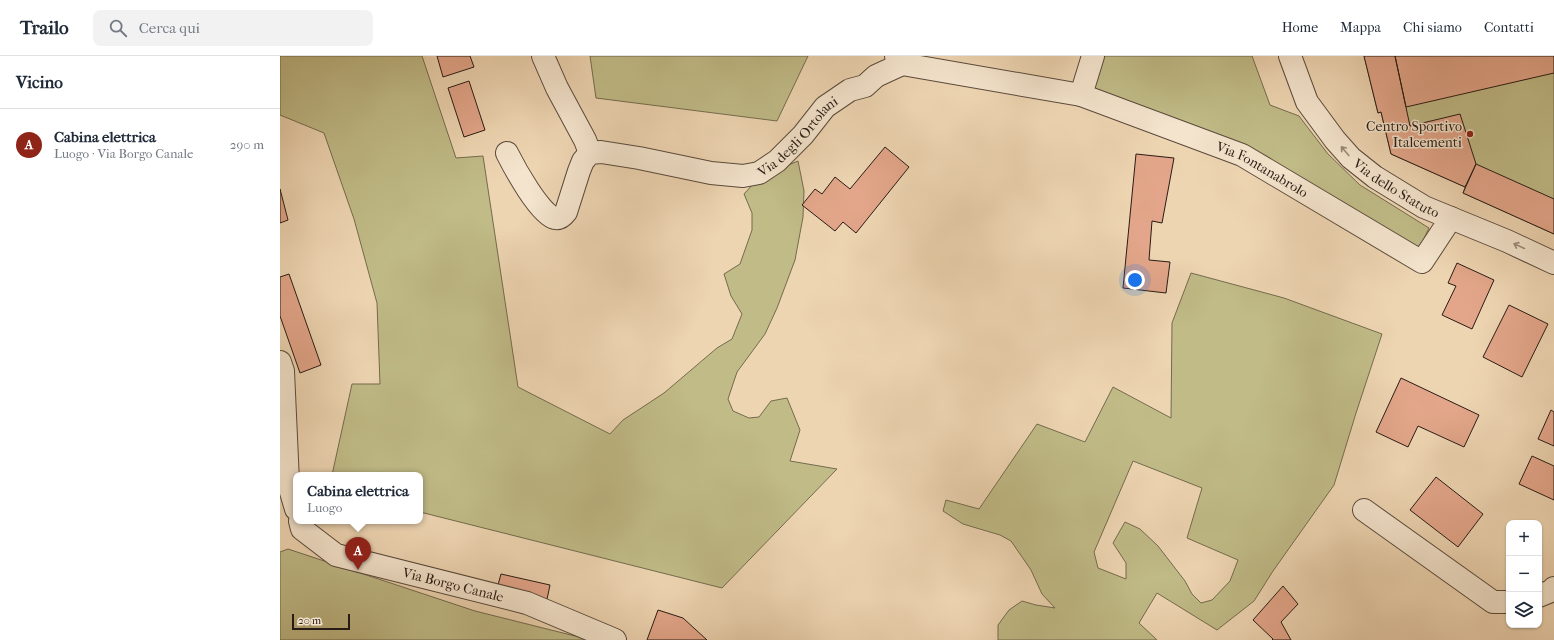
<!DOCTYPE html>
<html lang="it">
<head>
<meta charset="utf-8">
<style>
	body { margin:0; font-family:"IM FELL French Canon",serif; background:#f2f2f3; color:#1f2937 }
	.controls { position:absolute; right:12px; bottom:12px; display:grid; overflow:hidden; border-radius:8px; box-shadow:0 1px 3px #0004 }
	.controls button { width:36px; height:36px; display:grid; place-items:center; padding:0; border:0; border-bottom:1px solid #e0e1e3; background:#fff; color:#1f2937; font:20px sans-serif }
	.scale { position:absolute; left:12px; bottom:10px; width:58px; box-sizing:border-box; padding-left:4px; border:2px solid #291b15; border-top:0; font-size:11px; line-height:14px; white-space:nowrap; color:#291b15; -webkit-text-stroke:3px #f4e4cd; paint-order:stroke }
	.you { position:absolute; left:855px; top:224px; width:14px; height:14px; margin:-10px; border:3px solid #fff; border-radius:50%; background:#1a73e8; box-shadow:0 0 0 6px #1a73e833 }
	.badge { display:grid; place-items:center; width:26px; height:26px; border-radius:50%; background:#8f2418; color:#fff; font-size:13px; font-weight:700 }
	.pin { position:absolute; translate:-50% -33px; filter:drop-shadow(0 1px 2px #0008) }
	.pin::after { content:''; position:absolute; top:21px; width:14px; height:12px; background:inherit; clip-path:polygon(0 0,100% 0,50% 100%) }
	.popup { position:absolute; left:13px; top:416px; width:130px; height:52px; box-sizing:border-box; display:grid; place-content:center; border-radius:8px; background:#fff; filter:drop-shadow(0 1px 3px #0005); font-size:13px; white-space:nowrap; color:#747a83 }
	.popup b { font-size:15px; color:#1f2937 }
	.popup::after { content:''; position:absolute; left:50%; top:100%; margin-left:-8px; border:8px solid transparent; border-top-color:#fff }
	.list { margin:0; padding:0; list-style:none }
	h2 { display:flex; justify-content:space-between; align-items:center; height:52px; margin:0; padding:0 16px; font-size:17px }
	h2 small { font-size:13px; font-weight:400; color:#747a83 }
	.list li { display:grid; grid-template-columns:26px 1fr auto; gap:12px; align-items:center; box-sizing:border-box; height:72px; padding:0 16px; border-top:1px solid #e0e1e3 }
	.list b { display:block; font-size:15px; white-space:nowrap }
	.list p { margin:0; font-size:13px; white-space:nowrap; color:#747a83 }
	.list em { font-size:13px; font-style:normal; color:#747a83 }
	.icon { flex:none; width:22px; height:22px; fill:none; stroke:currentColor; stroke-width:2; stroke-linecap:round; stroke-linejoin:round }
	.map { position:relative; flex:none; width:1274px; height:584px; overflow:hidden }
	header { display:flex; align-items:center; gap:24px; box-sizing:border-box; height:56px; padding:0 20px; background:#fff; border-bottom:1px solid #e0e1e3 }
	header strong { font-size:19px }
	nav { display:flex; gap:22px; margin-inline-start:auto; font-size:14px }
	.search { width:280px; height:36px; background:#f2f2f3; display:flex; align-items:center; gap:10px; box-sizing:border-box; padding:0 14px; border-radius:8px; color:#747a83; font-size:15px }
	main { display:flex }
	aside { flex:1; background:#fff }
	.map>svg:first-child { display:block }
	.green { fill:#c0bb87; stroke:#746b4e; fill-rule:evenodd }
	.building { fill:#e3a68a; stroke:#291b15 }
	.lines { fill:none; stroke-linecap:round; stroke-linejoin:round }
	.street-casing { stroke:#5a4a3c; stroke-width:24 }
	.street { stroke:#f4e4cd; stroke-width:22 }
	.oneway { stroke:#998a7a }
	.poi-dot { fill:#8f2418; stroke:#f4e4cd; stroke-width:1.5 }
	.labels { text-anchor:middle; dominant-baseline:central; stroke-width:3; stroke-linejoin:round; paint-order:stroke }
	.poi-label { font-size:14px; fill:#291b15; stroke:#f4e4cd; text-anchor:end }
	.street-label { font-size:14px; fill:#291b15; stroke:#f4e4cd }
</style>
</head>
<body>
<header>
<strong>Trailo</strong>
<div class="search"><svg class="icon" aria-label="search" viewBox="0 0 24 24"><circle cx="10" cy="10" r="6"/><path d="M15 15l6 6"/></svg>Cerca qui</div>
<nav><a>Home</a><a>Mappa</a><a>Chi siamo</a><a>Contatti</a></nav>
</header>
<main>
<aside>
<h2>Vicino<small></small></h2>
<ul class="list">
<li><span class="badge">A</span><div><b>Cabina elettrica</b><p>Luogo · Via Borgo Canale</p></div><em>290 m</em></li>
</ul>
</aside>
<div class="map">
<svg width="1274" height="584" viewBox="0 0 1274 584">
	<rect width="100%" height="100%" fill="#eed5b2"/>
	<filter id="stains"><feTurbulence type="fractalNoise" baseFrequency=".005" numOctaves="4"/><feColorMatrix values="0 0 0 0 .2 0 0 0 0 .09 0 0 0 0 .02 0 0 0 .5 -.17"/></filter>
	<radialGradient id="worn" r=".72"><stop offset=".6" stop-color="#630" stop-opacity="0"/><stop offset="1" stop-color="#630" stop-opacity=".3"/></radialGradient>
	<path class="green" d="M0 0H142L176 102 203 100 238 331 330 378 343 364 384 337 437 292 452 283 462 258 451 240 444 218 460 208 472 174V157L464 138 475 126 492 122 504 111 518 105 524 135 523 161 515 204 497 252 485 278 457 316 448 343 453 355 469 362 479 361 491 345 507 342 520 374 510 405 557 413 442 532 140 456V419H52L72 328H100L97 247 74 163 44 77 0 59Z
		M310 0H528L497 65 316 42Z
		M820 0H972L990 49 1019 60 1048 98 1080 129 1149 172 1140 191 1133 192 813 38Z
		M1084 0H1115L1274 17V178L1183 137 1185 131 1111 98 1101 56 1098 57Z
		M911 217 1004 242 1102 278 1076 357 1054 429 993 515 974 545 937 574 877 537 859 567 877 584H718V569L729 554 742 545 756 549 775 552 762 538 751 514 731 485 720 479 683 468 663 455 666 444 699 453 757 368 805 386 833 331 891 362 892 267ZM853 405 922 432 907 482 958 504 950 525 932 544 921 547 912 538 905 525 878 490 860 473 845 466 833 487 846 507V523L818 512 814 496Z
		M8 493 195 555 311 584H0V496Z"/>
	<path class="building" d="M157 0H190L194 11 163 21Z
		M1084 0H1115L1130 70 1180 58 1196 108 1185 131 1111 98 1101 56 1098 57Z
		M1115 0H1274V17L1126 51Z
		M189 25 205 74 184 81 168 32Z
		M605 91 629 111 576 177 563 166 555 175 522 149 535 133 542 138 555 121 570 133Z
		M856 98 894 102 882 167 872 165 869 204 890 206 886 237 843 232Z
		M1196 108 1274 143V178L1183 137Z
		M0 133 8 164 0 167Z
		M1177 207 1214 224 1192 273 1162 259 1176 230 1168 227Z
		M9 218 41 309 20 317 0 260V221Z
		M1229 249 1268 268 1242 321 1203 301Z
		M1121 322 1199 359 1184 391 1138 370 1128 391 1096 376Z
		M1271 354 1274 356V390L1258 383Z
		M1252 400 1274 410V444L1239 428Z
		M1156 421 1203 458 1178 491 1130 454Z
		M221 518 270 529 266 548 216 536Z
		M1003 530 1018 548 1001 566 1011 584H992L993 583 973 564Z
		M378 554 403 562 427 584H367Z"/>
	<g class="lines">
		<g class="street-casing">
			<g id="street">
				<path d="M263 0 277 32 305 84 310 97"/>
				<path d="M616 0 622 8 801 39"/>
				<path id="s1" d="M813 0 801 39 962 99 1142 206 1171 162"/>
				<path id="s2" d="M1010 0 1027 46 1055 84 1071 102 1095 121 1144 151 1227 185 1274 207"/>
				<path id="s3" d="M227 97C234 111 260 159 275 162 280 163 283 160 286 156L299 115 303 105 310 97 321 96 359 102 431 117 463 120 479 117 497 105 523 79 545 51 570 34 585 30 596 20 622 8"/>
				<path d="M0 306 3 315 8 426 16 453"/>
				<path d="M1084 454 1213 546H1229"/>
				<path id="s4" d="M20 465 22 473 56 499 247 547 335 584"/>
				<path d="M1259 540 1273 534 1274 532"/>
			</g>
		</g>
		<use href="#street" class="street"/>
	</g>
	<defs><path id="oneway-shaft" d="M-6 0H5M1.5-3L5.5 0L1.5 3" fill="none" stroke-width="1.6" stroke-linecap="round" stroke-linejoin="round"/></defs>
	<g class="oneway">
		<use href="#oneway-shaft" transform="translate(1065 95) rotate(-130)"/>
		<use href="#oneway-shaft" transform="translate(1239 190) rotate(-155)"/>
	</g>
	<circle class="poi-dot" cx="1190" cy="78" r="4"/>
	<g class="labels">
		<g class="poi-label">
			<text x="1182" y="70">Centro Sportivo<tspan x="1182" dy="16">Italcementi</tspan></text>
		</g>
		<g class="street-label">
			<text stroke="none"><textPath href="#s3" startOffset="385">Via degli Ortolani</textPath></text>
			<text stroke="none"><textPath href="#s1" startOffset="237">Via Fontanabrolo</textPath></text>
			<text stroke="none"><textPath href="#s2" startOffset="175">Via dello Statuto</textPath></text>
			<text stroke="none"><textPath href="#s4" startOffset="172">Via Borgo Canale</textPath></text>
		</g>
	</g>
	<rect width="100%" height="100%" filter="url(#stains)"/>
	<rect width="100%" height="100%" fill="url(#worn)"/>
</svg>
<div class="controls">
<button>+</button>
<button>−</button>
<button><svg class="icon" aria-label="layers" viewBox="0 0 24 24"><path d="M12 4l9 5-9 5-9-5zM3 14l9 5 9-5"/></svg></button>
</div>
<div class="scale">20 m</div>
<div class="you"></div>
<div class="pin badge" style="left:78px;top:514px">A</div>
<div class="popup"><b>Cabina elettrica</b>Luogo</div>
</div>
</main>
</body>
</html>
